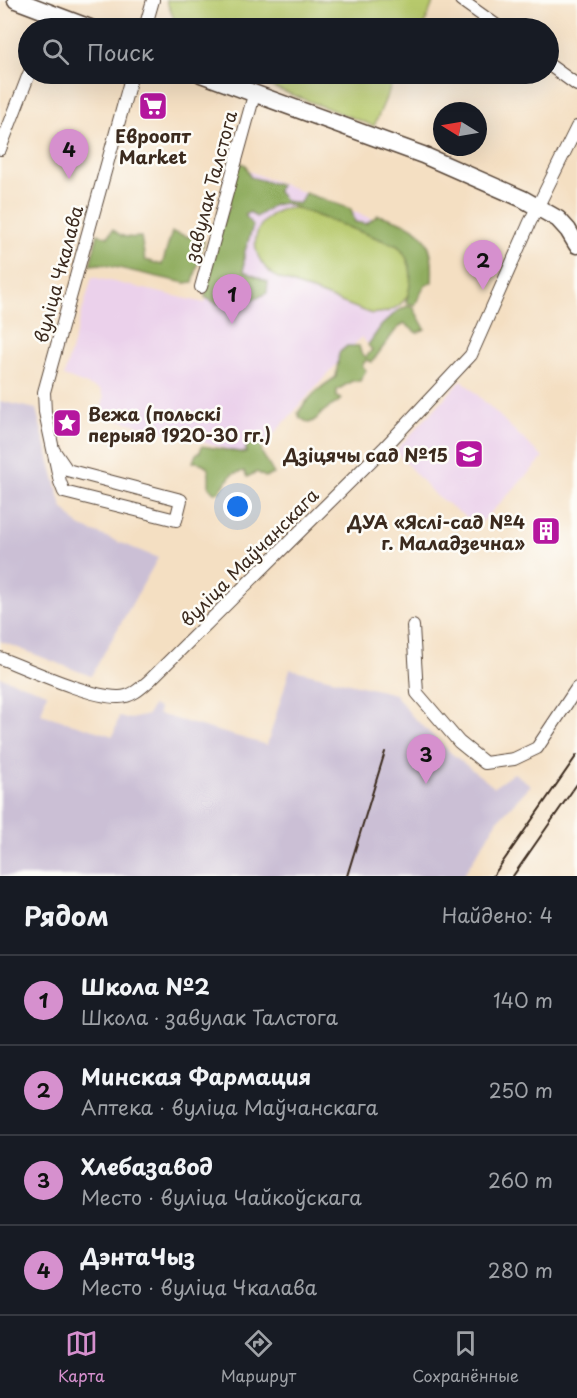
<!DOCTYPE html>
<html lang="ru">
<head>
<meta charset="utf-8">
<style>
	body { margin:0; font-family:"Playpen Sans",sans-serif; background:#20242c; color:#f1f3f6 }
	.compass { position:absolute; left:433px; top:102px; width:54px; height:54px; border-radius:50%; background:#171b24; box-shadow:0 6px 24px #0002; rotate:281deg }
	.you { position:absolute; left:238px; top:507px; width:21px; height:21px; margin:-15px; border:4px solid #fff; border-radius:50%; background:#1a73e8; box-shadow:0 0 0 9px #1a73e833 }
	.badge { display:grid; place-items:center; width:39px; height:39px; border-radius:50%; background:#d690ce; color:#111; font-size:20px; font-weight:700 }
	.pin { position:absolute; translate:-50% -50px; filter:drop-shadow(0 2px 3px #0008) }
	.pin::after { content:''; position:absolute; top:32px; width:21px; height:18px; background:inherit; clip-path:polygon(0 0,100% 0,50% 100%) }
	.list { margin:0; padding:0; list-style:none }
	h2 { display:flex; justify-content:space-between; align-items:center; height:78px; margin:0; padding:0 24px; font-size:26px }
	h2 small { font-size:20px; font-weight:400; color:#9ea1a6 }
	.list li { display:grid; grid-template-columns:39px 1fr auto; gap:18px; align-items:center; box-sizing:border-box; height:90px; padding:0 24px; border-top:2px solid #363941 }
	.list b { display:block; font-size:22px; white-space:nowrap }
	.list p { margin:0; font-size:20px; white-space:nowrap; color:#9ea1a6 }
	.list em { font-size:20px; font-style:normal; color:#9ea1a6 }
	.icon { flex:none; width:33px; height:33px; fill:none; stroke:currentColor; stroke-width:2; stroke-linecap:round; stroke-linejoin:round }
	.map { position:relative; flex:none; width:577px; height:876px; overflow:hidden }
	.search { position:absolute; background:#171b24; box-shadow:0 6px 24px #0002; left:18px; right:18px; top:18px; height:66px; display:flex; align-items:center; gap:15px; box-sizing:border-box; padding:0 21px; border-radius:33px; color:#9ea1a6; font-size:22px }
	.sheet { height:438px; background:#171b24 }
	nav { display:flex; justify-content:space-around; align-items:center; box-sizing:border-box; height:84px; border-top:2px solid #363941; background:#171b24; font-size:16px; color:#9ea1a6 }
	nav a { display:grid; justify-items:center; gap:3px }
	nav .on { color:#d690ce }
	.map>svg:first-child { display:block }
	.built { fill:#ebd1eb }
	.industrial { fill:#cbbfd5 }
	.green { fill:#b7c96c; stroke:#797a45; stroke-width:1.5 }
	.forest { fill:#91ad60; stroke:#666c3f; stroke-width:1.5 }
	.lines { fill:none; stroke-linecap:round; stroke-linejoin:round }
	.minor-casing { stroke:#574537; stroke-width:14 }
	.major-casing { stroke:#574537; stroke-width:19 }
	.minor { stroke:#fff; stroke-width:12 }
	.major { stroke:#fff; stroke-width:16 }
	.rail { stroke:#3b2a1e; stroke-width:2 }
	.labels { text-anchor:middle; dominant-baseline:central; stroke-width:5; stroke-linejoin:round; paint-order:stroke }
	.poi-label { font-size:18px; font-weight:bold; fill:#3b2a1e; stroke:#fdfcf7; text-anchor:end }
	.street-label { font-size:18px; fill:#3b2a1e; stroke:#fdfcf7 }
</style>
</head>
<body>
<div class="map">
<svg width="577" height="876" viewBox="0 0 577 876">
	<rect width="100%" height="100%" fill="#fdfcf7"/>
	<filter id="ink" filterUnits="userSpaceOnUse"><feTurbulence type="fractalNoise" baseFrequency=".0167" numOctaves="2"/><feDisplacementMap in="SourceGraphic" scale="12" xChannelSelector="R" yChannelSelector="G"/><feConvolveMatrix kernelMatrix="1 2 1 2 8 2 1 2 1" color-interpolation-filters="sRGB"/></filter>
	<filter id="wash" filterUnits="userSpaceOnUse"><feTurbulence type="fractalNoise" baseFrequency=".008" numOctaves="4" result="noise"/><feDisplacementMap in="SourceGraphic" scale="24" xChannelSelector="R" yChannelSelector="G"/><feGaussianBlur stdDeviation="1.35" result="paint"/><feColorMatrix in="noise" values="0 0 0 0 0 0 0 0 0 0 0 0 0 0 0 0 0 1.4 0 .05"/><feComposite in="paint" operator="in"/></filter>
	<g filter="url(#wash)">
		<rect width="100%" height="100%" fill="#f4dfc2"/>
		<path class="built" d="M243 169 406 232 415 289 368 344 361 337 254 456 100 415 104 397 100 390 64 376 92 277 205 303Z
			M462 380 543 458 478 526 434 494 395 451Z"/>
		<path class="industrial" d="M0 401 36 409 62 507 79 526 158 558 91 676 0 641Z
			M290 669 395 694 411 715 451 753 494 787 514 773 531 785 498 820 463 876H0V677L47 693 41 714 113 736 119 716 131 719 148 715 152 706 159 708 158 714 267 745Z"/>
		<path class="green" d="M166 0H434L423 28H178Z
			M238 74H398L394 79 374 126Z
			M285 208H297L398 246C418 267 417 303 386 312 382 313 376 313 372 314L276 277C245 255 250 220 285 208Z"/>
		<path class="forest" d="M239 162 246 165 250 177 280 185 277 191 286 201 299 204 305 193 351 209 355 222 366 224 378 215C420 226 435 235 432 282L425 285 415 305 406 303C412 281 415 264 398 246L284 203 274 205 256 217 250 212 245 215 253 226 244 254V271L268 282 267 293C248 303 224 312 205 297L207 285 224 217 230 206 229 196Z
			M113 229C121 238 129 238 141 237L145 260 162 265 172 232 204 241 193 282 185 283 101 264 90 265 98 234 108 237Z
			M407 306 413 307 425 329 417 333 404 323 395 331 372 362 366 360 362 366 366 370 360 381H352L337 390V397L341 399C336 405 330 406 324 411 318 416 318 420 309 423L300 418 298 413C308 397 320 387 336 377L339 353 347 346H359L361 353 366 357 372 350 368 345 381 326 396 312Z
			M260 440 262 453 274 474 265 477 257 472 247 477 244 471 232 474 219 492H214L209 487C209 474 212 462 193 462L196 454 200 452 202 446 246 453V447L255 441Z"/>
	</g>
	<g filter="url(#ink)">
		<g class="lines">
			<g class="minor-casing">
				<path id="minor" d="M461 0 500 28
					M46 28 52 14
					M145 28 153 0
					M548 64 577 85
					M0 149 29 74
					M201 287 254 95
					M54 451 67 470 181 500 176 520 64 492 60 482 45 412 44 392 132 74
					M413 626 417 693 459 742 485 763 514 759 537 748 577 688
					M0 658C28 669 91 698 119 697 132 697 142 687 151 679L384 448 471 355 530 222 577 127"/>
			</g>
			<g class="major-casing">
				<path id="major" d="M16 0 90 28
					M201 74 423 155 523 199 558 219 568 230 577 245"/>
			</g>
			<use href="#minor" class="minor"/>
			<use href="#major" class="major"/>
			<path class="rail" d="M347 876 385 752
				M493 876 577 755
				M513 876 577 784"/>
		</g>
	</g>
	<defs>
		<g id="supermarket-square" transform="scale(1.5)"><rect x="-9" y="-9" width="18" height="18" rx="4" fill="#b5179e" stroke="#fdfcf7"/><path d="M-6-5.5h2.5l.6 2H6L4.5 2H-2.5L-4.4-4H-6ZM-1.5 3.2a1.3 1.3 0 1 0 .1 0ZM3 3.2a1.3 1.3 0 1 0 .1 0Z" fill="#fff"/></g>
		<g id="sight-square" transform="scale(1.5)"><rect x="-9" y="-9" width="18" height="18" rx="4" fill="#b5179e" stroke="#fdfcf7"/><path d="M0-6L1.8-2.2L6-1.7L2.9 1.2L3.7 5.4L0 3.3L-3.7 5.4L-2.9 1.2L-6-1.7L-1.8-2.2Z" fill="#fff"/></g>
		<g id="school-square" transform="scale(1.5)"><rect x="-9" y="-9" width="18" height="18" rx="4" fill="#b5179e" stroke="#fdfcf7"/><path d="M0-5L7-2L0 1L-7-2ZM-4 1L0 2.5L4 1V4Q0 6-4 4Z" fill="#fff"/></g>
		<g id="building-square" transform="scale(1.5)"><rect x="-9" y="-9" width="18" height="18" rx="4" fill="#b5179e" stroke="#fdfcf7"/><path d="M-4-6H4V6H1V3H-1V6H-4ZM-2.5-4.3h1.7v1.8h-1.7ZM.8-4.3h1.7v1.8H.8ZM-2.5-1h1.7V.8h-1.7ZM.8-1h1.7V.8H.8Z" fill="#fff"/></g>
	</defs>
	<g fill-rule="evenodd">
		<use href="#supermarket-square" x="153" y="106"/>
		<use href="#sight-square" x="67" y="423"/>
		<use href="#school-square" x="469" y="454"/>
		<use href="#building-square" x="546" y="531"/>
	</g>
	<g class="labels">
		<g class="poi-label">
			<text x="153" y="135" text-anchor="middle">Евроопт<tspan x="153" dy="21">Market</tspan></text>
			<text x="88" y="413" text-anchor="start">Вежа (польскі<tspan x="88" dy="21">перыяд 1920-30 гг.)</tspan></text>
			<text x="448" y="454">Дзіцячы сад №15</text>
			<text x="525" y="521">ДУА «Яслі-сад №4<tspan x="525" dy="21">г. Маладзечна»</tspan></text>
		</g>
		<g class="street-label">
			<text transform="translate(210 186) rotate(-75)">завулак Талстога</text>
			<text transform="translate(58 274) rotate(-75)">вуліца Чкалава</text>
			<text transform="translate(249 557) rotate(-45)">вуліца Маўчанскага</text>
		</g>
	</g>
</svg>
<svg class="compass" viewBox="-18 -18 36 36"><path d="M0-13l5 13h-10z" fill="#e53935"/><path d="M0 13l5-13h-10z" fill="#9ea1a6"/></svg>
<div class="you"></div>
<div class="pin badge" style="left:232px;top:324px">1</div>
<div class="pin badge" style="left:483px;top:290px">2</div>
<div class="pin badge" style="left:426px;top:784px">3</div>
<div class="pin badge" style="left:69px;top:179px">4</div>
<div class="search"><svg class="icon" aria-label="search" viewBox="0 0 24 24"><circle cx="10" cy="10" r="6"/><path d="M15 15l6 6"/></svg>Поиск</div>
</div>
<section class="sheet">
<h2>Рядом<small>Найдено: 4</small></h2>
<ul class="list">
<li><span class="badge">1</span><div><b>Школа №2</b><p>Школа · завулак Талстога</p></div><em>140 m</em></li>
<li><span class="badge">2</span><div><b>Минская Фармация</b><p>Аптека · вуліца Маўчанскага</p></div><em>250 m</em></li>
<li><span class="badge">3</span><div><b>Хлебазавод</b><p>Место · вуліца Чайкоўскага</p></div><em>260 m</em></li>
<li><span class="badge">4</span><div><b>ДэнтаЧыз</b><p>Место · вуліца Чкалава</p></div><em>280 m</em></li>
</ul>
</section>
<nav>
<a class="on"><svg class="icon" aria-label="map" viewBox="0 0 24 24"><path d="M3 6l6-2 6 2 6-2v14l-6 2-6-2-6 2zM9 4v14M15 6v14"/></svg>Карта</a>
<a><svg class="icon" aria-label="directions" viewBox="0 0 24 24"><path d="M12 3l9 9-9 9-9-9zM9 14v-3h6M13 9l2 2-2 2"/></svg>Маршрут</a>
<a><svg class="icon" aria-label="saved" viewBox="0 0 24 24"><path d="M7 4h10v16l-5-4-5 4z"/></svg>Сохранённые</a>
</nav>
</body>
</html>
